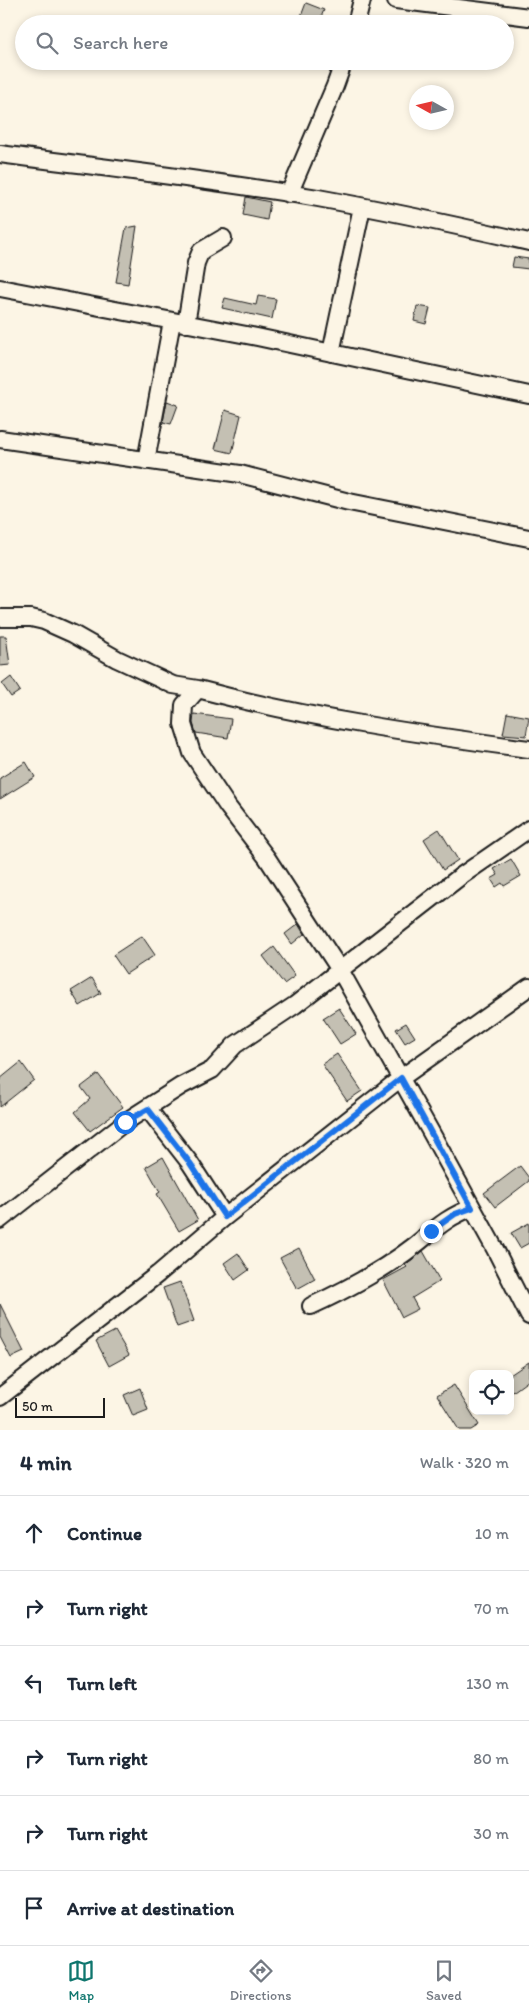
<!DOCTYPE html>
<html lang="en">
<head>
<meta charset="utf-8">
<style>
	body { margin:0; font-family:Itim,sans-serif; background:#f6f6f7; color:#1f2937 }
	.controls { position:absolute; right:15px; bottom:15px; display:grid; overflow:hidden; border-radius:10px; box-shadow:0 2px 8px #0003 }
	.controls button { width:45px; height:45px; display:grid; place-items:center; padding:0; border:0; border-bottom:1px solid #e0e1e3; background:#fff; color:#1f2937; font:25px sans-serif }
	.compass { position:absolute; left:409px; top:85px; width:45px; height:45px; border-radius:50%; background:#fff; box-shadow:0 2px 8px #0003; rotate:278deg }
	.scale { position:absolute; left:15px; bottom:12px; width:90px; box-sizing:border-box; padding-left:5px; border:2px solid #1c1c1c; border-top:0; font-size:14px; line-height:18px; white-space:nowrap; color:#1c1c1c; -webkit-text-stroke:4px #fcf5e5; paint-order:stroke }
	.stop { position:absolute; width:15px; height:15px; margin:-11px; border:4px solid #1a73e8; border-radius:50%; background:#fff }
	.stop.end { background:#1a73e8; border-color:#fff; box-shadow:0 1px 5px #0008 }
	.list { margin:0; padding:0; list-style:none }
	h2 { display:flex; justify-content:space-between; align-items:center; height:65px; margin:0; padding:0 20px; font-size:21px }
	h2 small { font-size:16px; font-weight:400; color:#747a83 }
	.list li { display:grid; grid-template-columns:32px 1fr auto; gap:15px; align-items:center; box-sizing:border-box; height:75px; padding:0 20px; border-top:1px solid #e0e1e3 }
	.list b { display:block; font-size:19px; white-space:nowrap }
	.list em { font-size:16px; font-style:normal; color:#747a83 }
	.icon { flex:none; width:28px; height:28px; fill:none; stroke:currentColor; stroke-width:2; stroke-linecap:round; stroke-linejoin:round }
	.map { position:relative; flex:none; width:529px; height:1430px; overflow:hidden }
	.search { position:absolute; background:#fff; box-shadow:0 2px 8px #0003; left:15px; right:15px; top:15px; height:55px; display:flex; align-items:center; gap:12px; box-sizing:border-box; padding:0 18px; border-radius:28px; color:#747a83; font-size:19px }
	.sheet { height:515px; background:#fff }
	nav { display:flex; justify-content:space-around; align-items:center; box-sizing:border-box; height:70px; border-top:1px solid #e0e1e3; background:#fff; font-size:14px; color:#747a83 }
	nav a { display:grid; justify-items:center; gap:2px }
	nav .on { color:#0f766e }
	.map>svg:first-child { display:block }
	.building { fill:#c4c0b3; stroke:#1c1c1c }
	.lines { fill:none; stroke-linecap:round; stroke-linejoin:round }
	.minor-casing { stroke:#1c1c1c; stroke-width:20 }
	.minor { stroke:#fcf5e5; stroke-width:16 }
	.route { stroke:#1a73e8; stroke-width:6 }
</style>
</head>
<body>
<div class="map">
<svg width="529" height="1430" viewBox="0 0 529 1430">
	<rect width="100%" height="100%" fill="#fcf5e5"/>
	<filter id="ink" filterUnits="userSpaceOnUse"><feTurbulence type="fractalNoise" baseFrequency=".02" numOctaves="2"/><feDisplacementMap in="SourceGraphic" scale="10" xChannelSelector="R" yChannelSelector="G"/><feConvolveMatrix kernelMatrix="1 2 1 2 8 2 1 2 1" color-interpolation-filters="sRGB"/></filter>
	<g filter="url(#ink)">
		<path class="building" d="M306 3 324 10 318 24H298Z
			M246 197 270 202 267 220 243 215Z
			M137 226 128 284 116 282 126 228Z
			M514 257 529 259V269L512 267Z
			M258 296 276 299 272 319 222 308 225 298 256 305Z
			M417 306 430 308 426 324 414 321Z
			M167 401 178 405 171 424 163 422Z
			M225 410 241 415 232 453 215 449Z
			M0 636H6L10 665 0 666Z
			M11 677 20 691 11 697 2 684Z
			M507 713 529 717 526 736 503 734Z
			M194 714 231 719 228 738 196 733 193 723Z
			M26 762 35 777 0 799V778Z
			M439 829 458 860 443 870 424 839Z
			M511 859 521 876 504 886 502 883 496 887 491 879 498 875 494 869Z
			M298 924 304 934 292 944 285 934Z
			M142 936 155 955 126 974 113 955Z
			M274 947 295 976 284 984 263 956Z
			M92 978 101 993 80 1006 71 991Z
			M339 1008 356 1034 340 1044 323 1018Z
			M406 1023 415 1037 405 1043 396 1029Z
			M337 1054 362 1091 347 1101 322 1064Z
			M21 1062 34 1080 0 1107V1079Z
			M98 1074 123 1107 90 1131 75 1112 90 1099 81 1087Z
			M163 1157 198 1220 179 1231 157 1194 160 1192 146 1167Z
			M520 1166 529 1178V1181L495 1207 484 1193Z
			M529 1223V1243L520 1248 511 1233Z
			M299 1248 315 1279 297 1289 280 1258Z
			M423 1251 440 1281 412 1298 418 1309 402 1317 383 1280 407 1267 405 1265Z
			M238 1253 249 1270 235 1280 224 1263Z
			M180 1282 194 1321 177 1327 163 1288Z
			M0 1304 24 1352 11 1358 0 1337Z
			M115 1331 129 1355 109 1366 96 1341Z
			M529 1362V1380L510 1394V1375Z
			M454 1385 479 1425 471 1430H459L437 1395Z
			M140 1388 148 1410 133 1416 124 1395Z"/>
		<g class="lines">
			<g class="minor-casing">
				<path id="minor" d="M396 0 529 17
					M356 24 362 0
					M0 154C106 168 213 180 318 198 389 211 459 226 529 242
					M289 194 335 86 344 61
					M0 288 257 337 529 395
					M186 324 196 263 201 251 223 238
					M331 353 362 207
					M0 439 240 474 349 502 529 538
					M146 461 172 321
					M0 618H31L44 621 73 634 117 659 173 685 198 689 184 705 183 724 192 753 228 807 267 858 340 970 433 1136 495 1249 529 1316
					M198 689C306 718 418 734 529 749
					M148 1109 190 1163 225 1217
					M0 1220 125 1122 181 1086 212 1070 235 1045 295 1005 461 876 529 829
					M311 1306C348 1289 382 1271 414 1246 433 1231 448 1216 472 1208
					M0 1397 158 1274 225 1217 401 1078 529 987"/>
			</g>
			<use href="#minor" class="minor"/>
		</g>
	</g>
	<g class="lines" filter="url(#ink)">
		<path class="route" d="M125 1122 148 1109 190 1163 225 1217 401 1078 472 1208 455 1214 431 1231"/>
	</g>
</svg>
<div class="controls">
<button><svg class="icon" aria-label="locate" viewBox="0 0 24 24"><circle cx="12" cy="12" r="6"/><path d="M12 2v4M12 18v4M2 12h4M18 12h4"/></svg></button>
</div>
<svg class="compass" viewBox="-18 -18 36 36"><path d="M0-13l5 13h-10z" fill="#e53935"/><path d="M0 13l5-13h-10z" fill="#747a83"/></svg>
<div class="scale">50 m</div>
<div class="stop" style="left:125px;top:1122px"></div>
<div class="stop end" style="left:431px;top:1231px"></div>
<div class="search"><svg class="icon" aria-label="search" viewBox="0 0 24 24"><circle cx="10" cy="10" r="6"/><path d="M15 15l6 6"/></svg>Search here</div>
</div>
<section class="sheet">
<h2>4 min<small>Walk · 320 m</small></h2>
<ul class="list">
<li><svg class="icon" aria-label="ahead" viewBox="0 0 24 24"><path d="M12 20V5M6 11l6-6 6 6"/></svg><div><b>Continue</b></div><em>10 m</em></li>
<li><svg class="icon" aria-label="right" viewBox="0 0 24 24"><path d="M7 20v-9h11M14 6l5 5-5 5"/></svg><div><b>Turn right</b></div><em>70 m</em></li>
<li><svg class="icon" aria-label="left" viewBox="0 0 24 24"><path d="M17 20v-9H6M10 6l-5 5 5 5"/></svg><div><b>Turn left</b></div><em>130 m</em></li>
<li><svg class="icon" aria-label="right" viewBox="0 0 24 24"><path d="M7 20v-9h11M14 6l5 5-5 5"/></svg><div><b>Turn right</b></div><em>80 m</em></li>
<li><svg class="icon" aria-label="right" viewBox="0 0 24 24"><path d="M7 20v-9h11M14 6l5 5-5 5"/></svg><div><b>Turn right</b></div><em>30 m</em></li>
<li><svg class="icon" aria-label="arrive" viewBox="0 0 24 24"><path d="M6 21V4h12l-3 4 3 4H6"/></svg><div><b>Arrive at destination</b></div></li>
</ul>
</section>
<nav>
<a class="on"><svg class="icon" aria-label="map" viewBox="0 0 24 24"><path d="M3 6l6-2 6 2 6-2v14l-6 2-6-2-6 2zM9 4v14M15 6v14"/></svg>Map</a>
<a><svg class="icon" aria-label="directions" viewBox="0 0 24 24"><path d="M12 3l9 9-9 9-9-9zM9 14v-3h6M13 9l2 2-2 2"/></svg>Directions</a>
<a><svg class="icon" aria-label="saved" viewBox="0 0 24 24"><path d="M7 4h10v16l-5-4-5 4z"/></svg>Saved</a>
</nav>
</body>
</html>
